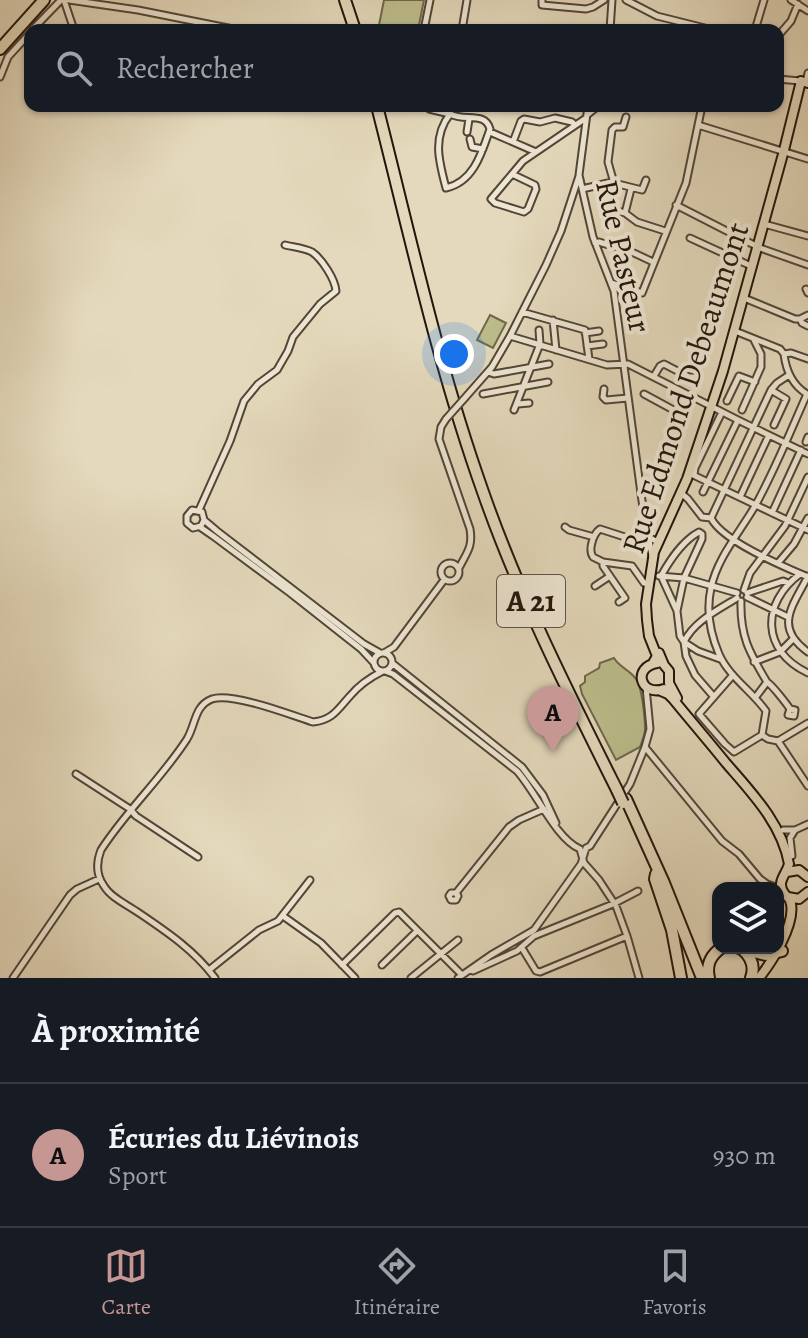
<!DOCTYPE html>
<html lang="fr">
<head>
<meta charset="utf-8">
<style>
	body { margin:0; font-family:Alegreya,serif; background:#242831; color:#f1f3f6 }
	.controls { position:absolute; right:24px; bottom:24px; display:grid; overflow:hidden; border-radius:16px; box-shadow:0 2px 6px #0004 }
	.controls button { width:72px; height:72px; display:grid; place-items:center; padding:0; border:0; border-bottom:2px solid #363941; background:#171b24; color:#f1f3f6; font:40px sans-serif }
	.you { position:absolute; left:454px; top:354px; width:28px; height:28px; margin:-20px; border:6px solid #fff; border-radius:50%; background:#1a73e8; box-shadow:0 0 0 12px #1a73e833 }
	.badge { display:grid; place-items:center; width:52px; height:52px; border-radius:50%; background:#c59692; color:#111; font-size:26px; font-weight:700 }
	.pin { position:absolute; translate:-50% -66px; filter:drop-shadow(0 2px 4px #0008) }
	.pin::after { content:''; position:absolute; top:42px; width:28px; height:24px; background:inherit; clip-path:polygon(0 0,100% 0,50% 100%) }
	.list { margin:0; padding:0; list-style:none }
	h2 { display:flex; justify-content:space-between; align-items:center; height:104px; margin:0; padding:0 32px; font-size:34px }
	h2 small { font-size:26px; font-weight:400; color:#9ea1a6 }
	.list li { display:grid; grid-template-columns:52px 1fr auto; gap:24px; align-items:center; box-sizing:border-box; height:144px; padding:0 32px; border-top:2px solid #363941 }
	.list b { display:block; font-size:30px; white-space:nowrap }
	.list p { margin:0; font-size:26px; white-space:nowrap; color:#9ea1a6 }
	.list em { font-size:26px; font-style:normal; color:#9ea1a6 }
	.icon { flex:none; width:44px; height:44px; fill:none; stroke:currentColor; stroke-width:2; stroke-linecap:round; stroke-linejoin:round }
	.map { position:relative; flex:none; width:808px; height:978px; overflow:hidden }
	.search { position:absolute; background:#171b24; box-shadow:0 2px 6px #0004; left:24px; right:24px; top:24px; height:88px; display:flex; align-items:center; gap:20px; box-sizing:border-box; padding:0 28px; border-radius:16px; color:#9ea1a6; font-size:30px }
	.sheet { height:248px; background:#171b24 }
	nav { display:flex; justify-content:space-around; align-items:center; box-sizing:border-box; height:112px; border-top:2px solid #363941; background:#171b24; font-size:22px; color:#9ea1a6 }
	nav a { display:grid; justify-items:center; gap:4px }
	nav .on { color:#c59692 }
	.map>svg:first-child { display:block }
	.green { fill:#bcbd8b; stroke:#6e684b; stroke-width:2 }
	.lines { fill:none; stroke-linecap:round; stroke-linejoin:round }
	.minor-casing { stroke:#524537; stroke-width:9 }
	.major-casing { stroke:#21140b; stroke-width:12 }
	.highway-casing { stroke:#21140b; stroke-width:14 }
	.minor { stroke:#ede6d3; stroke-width:5 }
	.major { stroke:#e4d9bc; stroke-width:8 }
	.highway { stroke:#e4d9bc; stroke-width:10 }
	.minor-bridge-casing { stroke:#524537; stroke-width:9; stroke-linecap:butt }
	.highway-bridge-casing { stroke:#21140b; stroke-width:14; stroke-linecap:butt }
	.minor-bridge { stroke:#ede6d3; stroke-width:5 }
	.highway-bridge { stroke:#e4d9bc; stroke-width:10 }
	.labels { text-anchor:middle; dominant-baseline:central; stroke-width:8; stroke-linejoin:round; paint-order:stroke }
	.shield { fill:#ede6d3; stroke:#5e5347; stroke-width:2 }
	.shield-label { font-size:30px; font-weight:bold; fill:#21140b }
	.street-label { font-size:32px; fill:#21140b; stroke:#ede6d3 }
</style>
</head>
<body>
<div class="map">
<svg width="808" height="978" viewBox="0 0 808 978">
	<rect width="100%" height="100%" fill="#e4d9bc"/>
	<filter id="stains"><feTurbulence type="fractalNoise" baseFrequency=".0025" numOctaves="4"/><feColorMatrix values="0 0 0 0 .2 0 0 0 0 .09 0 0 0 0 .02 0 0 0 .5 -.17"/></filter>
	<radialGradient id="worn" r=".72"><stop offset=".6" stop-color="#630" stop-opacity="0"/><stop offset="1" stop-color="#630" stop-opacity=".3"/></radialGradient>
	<path class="green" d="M384 0H424L418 30H378Z
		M490 315 506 323 493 348 477 340Z
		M614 658C619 667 630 670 636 679 642 686 645 719 645 729 645 735 642 741 640 747L616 760 582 694 580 686 585 682V676L599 668 600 663Z"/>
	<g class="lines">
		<g class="minor-casing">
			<path id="minor" d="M64 0 74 30
				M69 0 138 10 238 30
				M542 0V5L586 9 593 7 604 0
				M626 0 657 16 713 30
				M791 0 808 11
				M32 30 61 0
				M424 30 430 0
				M462 30 467 0
				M592 30V29
				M610 30 612 0
				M755 30 764 0
				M778 36 791 21 798 4
				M0 77 8 57 30 33
				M778 79 800 81
				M806 82 808 73
				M588 106 579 175 593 237 614 291 642 501 652 556
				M429 109 450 114C432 137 439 162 446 188 474 182 482 152 490 129 485 111 465 122 450 114L451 106
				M587 115 598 106
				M698 125 808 159
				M467 132 469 119
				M490 132 536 152
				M470 139 472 147 483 149
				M513 142 521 121 524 119 540 122 555 118 572 122 574 124
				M512 174 535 185 536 189 528 209 524 212 495 203 491 199 523 161 586 118
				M614 183 642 190 646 180
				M582 189 608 183H614L608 162 612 130 615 127H623L626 117
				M676 205 760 248 808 265
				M605 208 625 213 637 222 665 231
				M625 213 631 189
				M764 224 808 236
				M690 238 751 266
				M595 243 599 242 634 253 653 262
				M611 283 642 293 686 183 702 106
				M806 289 808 293
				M744 298 795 319H800L802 323 808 326
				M522 312 585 330 589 359
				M800 319 808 315
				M553 320 556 350
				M735 331 780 349 784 354 791 353 808 359
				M585 333 599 331
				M510 336 607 365 628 364 738 420 808 454
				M587 346 603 344
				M784 354C786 371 792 385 807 394
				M488 372 494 374 549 364
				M654 376 660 366 664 364 689 377H694
				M604 389 603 397 606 400 628 398
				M771 390 786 399 774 425
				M483 394 548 382
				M644 394 679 413
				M463 400 492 367 510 336 546 265 561 231 579 176
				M727 401 739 376 755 382
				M518 404 529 403
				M514 410 540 344 539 330
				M742 410 761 367V354L754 340
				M446 419 441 427 439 439 470 529C473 547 467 552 459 568
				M673 423 688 395
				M806 442 808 437
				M689 473 808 530
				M694 475 695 468 722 412
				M703 492 738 420
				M681 493 688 499 702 517 711 518C722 541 784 567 808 577
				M740 497 769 435
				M199 510 230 441 244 401 258 384 277 370 288 351 293 337 320 304 336 291C335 279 322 259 312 252 304 248 293 247 285 245
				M772 513 801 450
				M711 518 771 390 777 383 789 375
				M204 520 201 526 193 528 187 523V516L192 510 202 512 204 520 217 531 364 644 380 653
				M200 527 213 536 290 593 361 649 374 663
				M565 527 569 530 594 537
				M603 562V566L625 598 619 602
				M441 572a9 9 0 1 1 18 0a9 9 0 1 1-18 0Z
				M778 563 794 544 808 518
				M800 574C761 603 761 651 808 673
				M659 576 684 578 737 593
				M808 576C793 606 773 627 808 652
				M649 584 644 583 632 566 603 562 593 557C588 550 593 534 600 529L634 540 648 537 658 542
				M595 586 610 576
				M744 590 750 573 785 526 808 477
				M747 593 783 581 788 583
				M747 597 788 617
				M741 601C740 636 749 652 767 682L755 698
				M677 611 661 576C670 560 682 541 699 532L702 534V539L684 578 677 611 680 636 684 642 686 656 695 675 714 697
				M374 662a9 9 0 1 1 18 0a9 9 0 1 1-18 0Z
				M384 653 394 647 444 580
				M720 659 698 651 684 642C694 621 718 610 737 598
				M754 662 780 652 793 639
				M392 663 522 767 543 795 556 823
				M385 671 393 674 517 771C536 792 556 839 580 849
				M733 675 699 714 725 744 734 752 762 735 766 711C752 691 729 677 719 654 710 633 706 611 711 588 717 558 740 532 755 506 775 470 790 432 807 394
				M767 682C772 685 786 703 790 709L795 710 794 716 788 715 790 709
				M762 735 768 739 778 741
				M778 741 808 786
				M778 741 808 723
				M645 747 722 841 739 854 760 879 767 884 778 888
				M76 774 130 809 136 816 198 857
				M783 830H795L808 824
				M580 849 584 863 599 880 616 906 627 936 639 978
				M792 856 790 838 795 830
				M456 893H451L449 896 451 900H456L458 896 456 893 509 827 519 820 544 809
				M283 916 321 943 355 978
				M522 948 536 971 540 972 627 936
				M342 965 395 913 399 912 462 975
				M382 965 417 931
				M209 970 259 930 278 921 310 880
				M470 970 473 971 517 951 534 936 613 904 638 891
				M13 978 70 895 77 889 99 879
				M215 978C194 950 167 932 139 913 128 905 111 898 104 886 96 875 96 863 101 850 126 811 162 778 187 739 196 724 194 706 212 699 232 692 291 715 313 722 333 720 338 709 350 696 359 685 371 677 383 671
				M411 978 458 940
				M458 978 491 955 534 930 581 864 586 848 590 846 630 784 645 747 650 729 646 687"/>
		</g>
		<g class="major-casing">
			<path id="major" d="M659 653 664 665 669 671V683L677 698
				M653 663 657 656 649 636 647 620 646 604 654 552 687 479 723 371 783 154 801 81 808 83
				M657 663C632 667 640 697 664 689
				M661 691 668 694 673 699C691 721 709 742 726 763 752 793 782 824 789 864 786 875 776 882 784 893 788 899 789 896 791 904 795 925 772 962 759 978
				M787 872 799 870 808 877
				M788 897 799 899 808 892"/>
		</g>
		<g class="highway-casing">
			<path id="highway" d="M345 0 355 30
				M0 49 44 0
				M377 106C410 235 438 366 483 492 519 595 568 692 617 790
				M626 799 664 883 702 978
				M656 874 655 879 672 930 681 978
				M739 948 766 955 782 951
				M743 950C752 958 755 967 751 978
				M709 978C706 965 710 956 721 948"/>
		</g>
		<use href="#minor" class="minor"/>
		<use href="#major" class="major"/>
		<use href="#highway" class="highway"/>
		<g class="minor-bridge-casing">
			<path id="minor-bridge" d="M446 419 463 400"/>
		</g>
		<g class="highway-bridge-casing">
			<path id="highway-bridge" d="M617 790 623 803"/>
		</g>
		<use href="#minor-bridge" class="minor-bridge"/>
		<use href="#highway-bridge" class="highway-bridge"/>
	</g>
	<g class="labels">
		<rect class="shield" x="497" y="575" width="68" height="52" rx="6"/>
		<g class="shield-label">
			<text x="531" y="601">A 21</text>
		</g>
		<g class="street-label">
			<text transform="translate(624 256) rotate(77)">Rue Pasteur</text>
			<text transform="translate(685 388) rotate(-72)">Rue Edmond Debeaumont</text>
		</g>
	</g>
	<rect width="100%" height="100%" filter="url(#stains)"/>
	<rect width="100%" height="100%" fill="url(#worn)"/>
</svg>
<div class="controls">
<button><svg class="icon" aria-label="layers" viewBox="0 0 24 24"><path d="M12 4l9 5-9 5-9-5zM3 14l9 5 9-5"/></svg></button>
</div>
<div class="you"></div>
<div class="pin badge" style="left:553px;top:752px">A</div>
<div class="search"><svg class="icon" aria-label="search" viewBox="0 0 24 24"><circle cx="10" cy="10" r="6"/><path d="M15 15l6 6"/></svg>Rechercher</div>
</div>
<section class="sheet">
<h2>À proximité<small></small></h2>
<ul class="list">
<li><span class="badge">A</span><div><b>Écuries du Liévinois</b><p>Sport</p></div><em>930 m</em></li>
</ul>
</section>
<nav>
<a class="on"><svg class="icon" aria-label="map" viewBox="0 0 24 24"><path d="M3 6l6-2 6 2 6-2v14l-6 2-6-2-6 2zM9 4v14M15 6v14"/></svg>Carte</a>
<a><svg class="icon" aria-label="directions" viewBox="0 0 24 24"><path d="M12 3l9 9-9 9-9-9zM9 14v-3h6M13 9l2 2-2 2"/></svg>Itinéraire</a>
<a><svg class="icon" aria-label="saved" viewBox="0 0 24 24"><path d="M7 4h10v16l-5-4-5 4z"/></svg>Favoris</a>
</nav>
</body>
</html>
